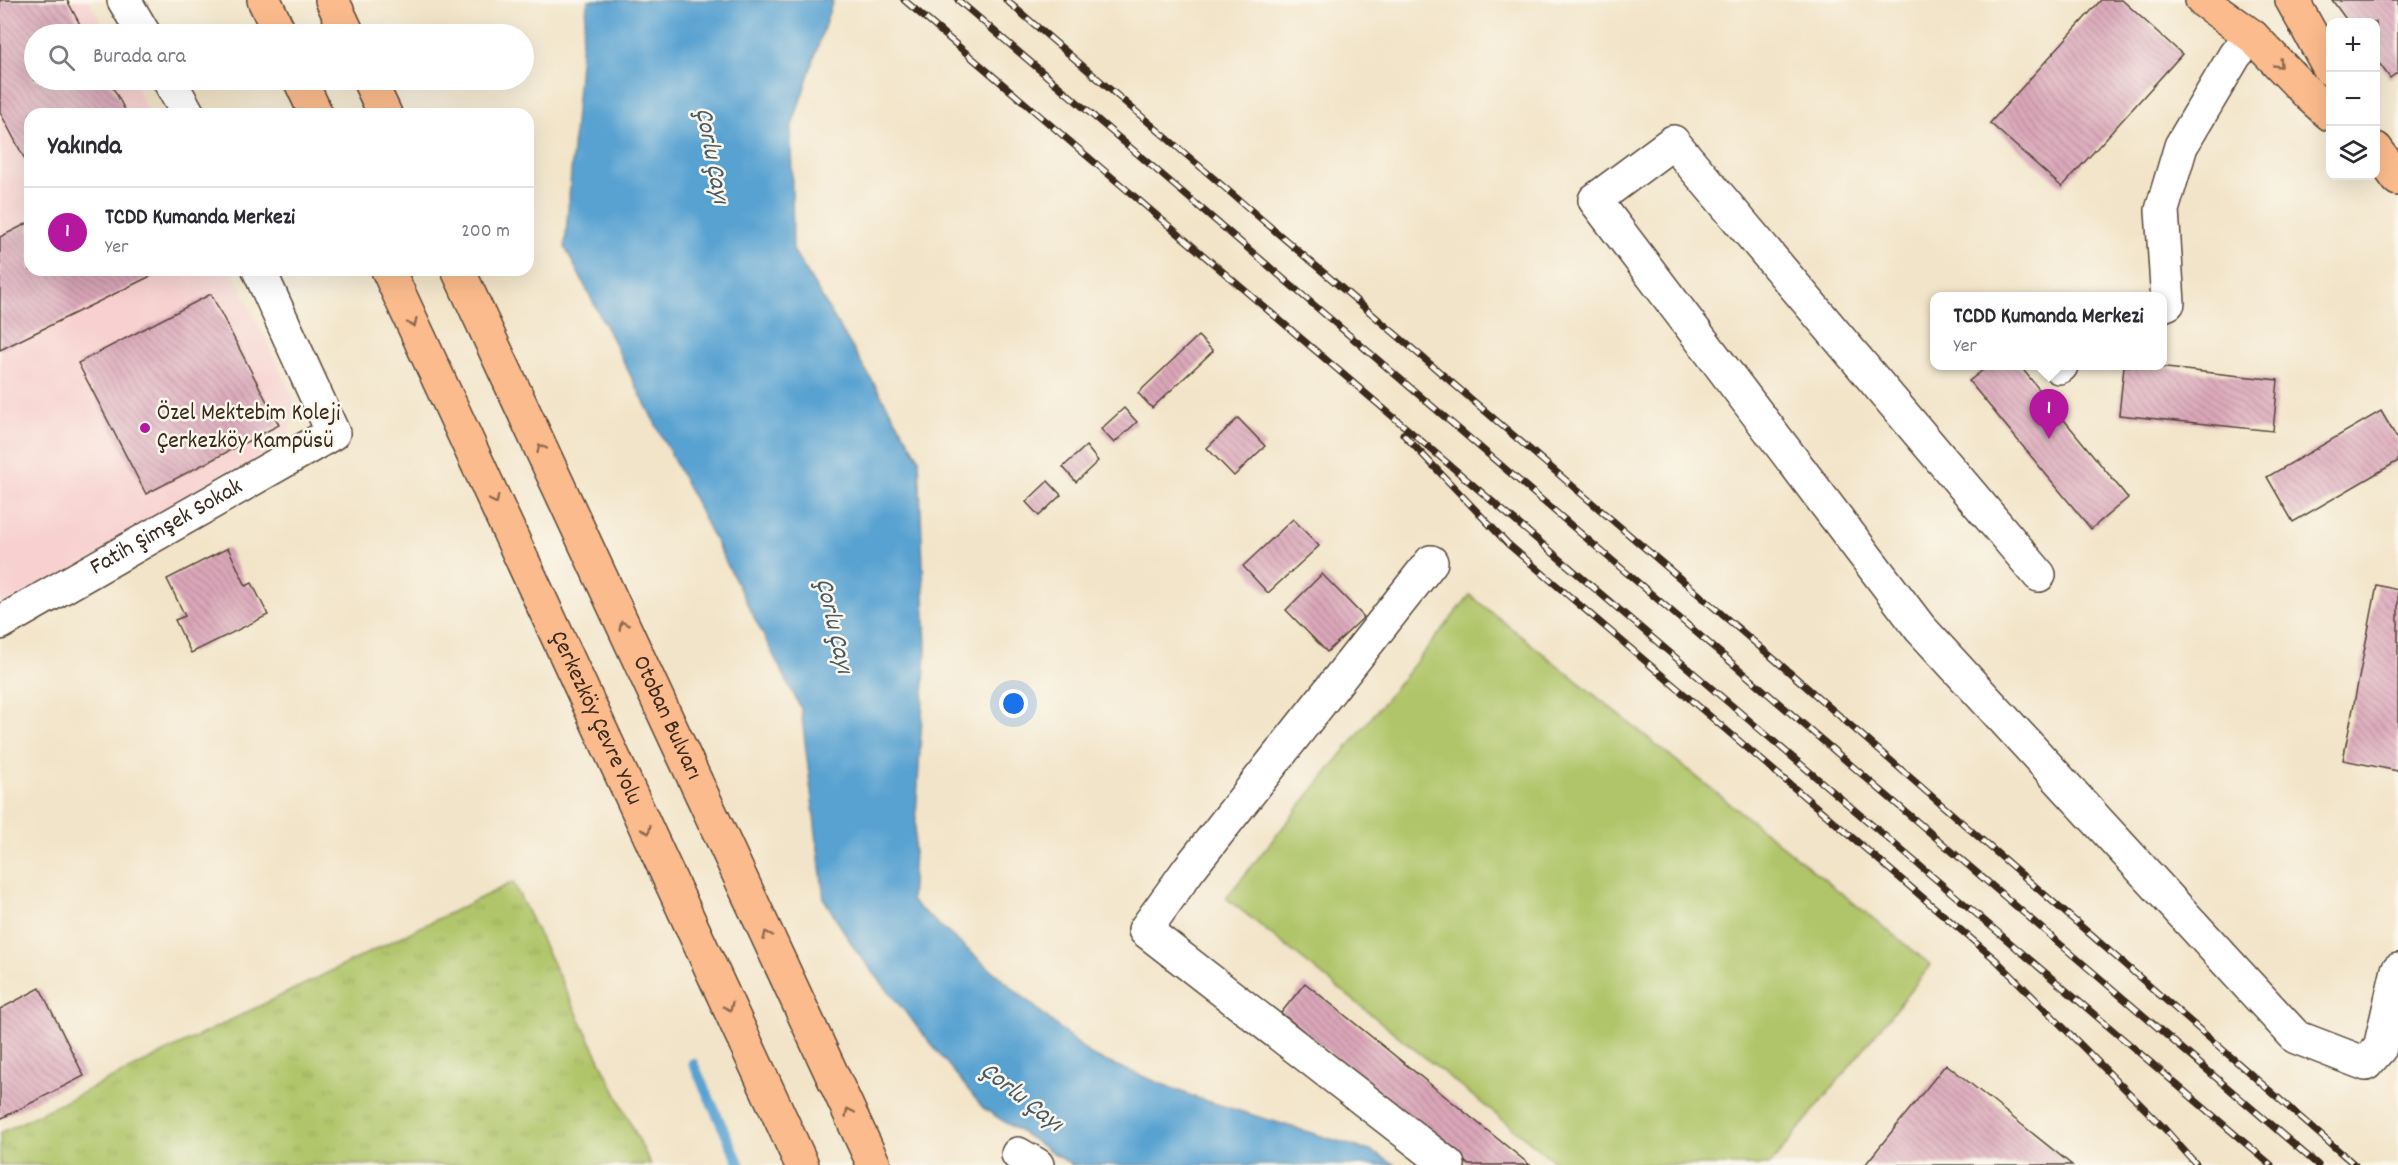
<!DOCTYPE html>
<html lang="tr">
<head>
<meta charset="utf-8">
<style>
	body { margin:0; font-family:Dekko,sans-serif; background:#f2f2f3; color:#2b2b33 }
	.controls { position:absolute; right:18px; top:18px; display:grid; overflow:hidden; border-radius:12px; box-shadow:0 6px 24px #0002 }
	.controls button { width:54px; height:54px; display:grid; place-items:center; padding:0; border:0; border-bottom:2px solid #e1e1e2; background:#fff; color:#2b2b33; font:30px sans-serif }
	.you { position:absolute; left:1014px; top:704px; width:21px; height:21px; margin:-15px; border:4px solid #fff; border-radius:50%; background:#1a73e8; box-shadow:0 0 0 9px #1a73e833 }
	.badge { display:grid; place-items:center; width:39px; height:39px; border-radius:50%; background:#b5179e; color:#fff; font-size:20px; font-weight:700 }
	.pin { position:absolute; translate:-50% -50px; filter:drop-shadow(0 2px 3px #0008) }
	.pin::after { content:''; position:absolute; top:32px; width:21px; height:18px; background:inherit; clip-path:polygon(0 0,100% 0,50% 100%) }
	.popup { position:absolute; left:1930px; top:292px; width:237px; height:78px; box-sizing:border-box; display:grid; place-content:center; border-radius:12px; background:#fff; filter:drop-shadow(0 2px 4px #0005); font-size:20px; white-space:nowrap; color:#7c7c81 }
	.popup b { font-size:22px; color:#2b2b33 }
	.popup::after { content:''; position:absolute; left:50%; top:100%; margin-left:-12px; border:12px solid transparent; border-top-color:#fff }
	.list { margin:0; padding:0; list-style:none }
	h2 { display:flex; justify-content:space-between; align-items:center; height:78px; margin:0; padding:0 24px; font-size:26px }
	h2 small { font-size:20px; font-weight:400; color:#7c7c81 }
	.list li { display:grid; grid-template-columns:39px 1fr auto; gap:18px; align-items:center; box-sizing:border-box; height:90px; padding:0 24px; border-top:2px solid #e1e1e2 }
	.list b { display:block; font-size:22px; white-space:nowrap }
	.list p { margin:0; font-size:20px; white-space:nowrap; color:#7c7c81 }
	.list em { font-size:20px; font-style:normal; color:#7c7c81 }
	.icon { flex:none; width:33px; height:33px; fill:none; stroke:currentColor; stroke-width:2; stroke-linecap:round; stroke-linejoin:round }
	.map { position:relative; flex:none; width:2398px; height:1165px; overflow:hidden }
	.search { position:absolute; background:#fff; box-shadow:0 6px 24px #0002; left:24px; top:24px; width:510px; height:66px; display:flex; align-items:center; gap:15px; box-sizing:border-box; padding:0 21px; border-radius:33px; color:#7c7c81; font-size:22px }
	.panel { position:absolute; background:#fff; box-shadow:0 6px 24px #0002; left:24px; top:108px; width:510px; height:168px; border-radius:18px }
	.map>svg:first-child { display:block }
	.built { fill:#f7d0cf }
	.grass { fill:url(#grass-tufts); stroke:#767844; stroke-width:1.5 }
	.park { fill:#b0c569; stroke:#767844; stroke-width:1.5 }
	.water { fill:#59a2d1; stroke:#4a6678; stroke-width:1.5 }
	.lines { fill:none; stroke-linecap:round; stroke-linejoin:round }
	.stream { stroke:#59a2d1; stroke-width:10 }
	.building { fill:url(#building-back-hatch) }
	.minor-casing { stroke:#564638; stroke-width:36 }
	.major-casing { stroke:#564638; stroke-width:36 }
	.highway-casing { stroke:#564638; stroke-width:36 }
	.minor { stroke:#fff; stroke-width:33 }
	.major { stroke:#fbbb8c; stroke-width:33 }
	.highway { stroke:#fbbb8c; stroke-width:33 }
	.rail-casing { stroke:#3b2a1e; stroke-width:7 }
	.rail { stroke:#fbf7ec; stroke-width:4.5; stroke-dasharray:14; stroke-linecap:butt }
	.oneway { stroke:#916b50 }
	.poi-dot { fill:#b5179e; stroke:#fbf7ec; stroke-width:2 }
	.labels { text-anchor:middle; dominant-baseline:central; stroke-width:5; stroke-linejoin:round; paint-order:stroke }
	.poi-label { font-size:24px; fill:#3b2a1e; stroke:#fbf7ec; text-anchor:start }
	.street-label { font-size:24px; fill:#3b2a1e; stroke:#fbf7ec }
	.water-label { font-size:26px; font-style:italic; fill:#475a66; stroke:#fbf7ec }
</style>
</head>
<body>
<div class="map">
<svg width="2398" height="1165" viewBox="0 0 2398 1165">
	<defs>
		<pattern id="grass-tufts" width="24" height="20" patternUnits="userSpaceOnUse" patternTransform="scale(1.5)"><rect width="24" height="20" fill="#b0c569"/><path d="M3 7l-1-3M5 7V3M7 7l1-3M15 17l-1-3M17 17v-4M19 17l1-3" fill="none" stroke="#98a95b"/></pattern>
		<pattern id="building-back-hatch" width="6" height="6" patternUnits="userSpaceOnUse" patternTransform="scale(1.5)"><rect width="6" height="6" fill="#dba7ba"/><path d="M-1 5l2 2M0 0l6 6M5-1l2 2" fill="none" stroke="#b38897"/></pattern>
	</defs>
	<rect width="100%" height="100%" fill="#fbf7ec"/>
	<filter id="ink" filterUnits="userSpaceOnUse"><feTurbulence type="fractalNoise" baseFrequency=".0167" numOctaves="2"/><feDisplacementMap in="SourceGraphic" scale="12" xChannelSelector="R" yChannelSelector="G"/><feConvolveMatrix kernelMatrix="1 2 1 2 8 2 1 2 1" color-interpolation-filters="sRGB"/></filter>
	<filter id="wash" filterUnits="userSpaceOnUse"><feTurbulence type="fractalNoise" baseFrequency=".008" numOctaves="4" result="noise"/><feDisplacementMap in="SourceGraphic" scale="24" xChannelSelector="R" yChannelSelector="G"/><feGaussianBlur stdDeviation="1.35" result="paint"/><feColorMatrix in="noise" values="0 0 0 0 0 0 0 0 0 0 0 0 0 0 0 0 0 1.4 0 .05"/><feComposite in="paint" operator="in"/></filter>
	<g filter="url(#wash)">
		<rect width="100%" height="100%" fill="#f2e4c8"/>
		<path class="built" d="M0 0H89L108 34H34V80H132L150 114H30V270H232L296 403 284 454 0 608Z"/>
		<path class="grass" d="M513 882 651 1165H0V1133Z"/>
		<path class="park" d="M1470 595 1931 965 1770 1165H1559L1226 898Z"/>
		<path class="water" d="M588 0H833L791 129 793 250 919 458 926 649 911 901 1092 1056 1197 1098 1370 1151 1396 1165H1072L983 1108 856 951 824 899 801 709 565 247 582 37Z"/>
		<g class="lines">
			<path class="stream" d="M693 1063 740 1165"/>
		</g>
		<g id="blocks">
			<path class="building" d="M0 0H67L85 34H34V80H109L127 114H30V169L0 112Z
				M2101 0H2122L2182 54 2062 187 1990 123Z
				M2332 0H2398V72L2390 78 2376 59V22H2348Z
				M30 222V270H163L0 350V237Z
				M211 294 279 425 146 494 78 363Z
				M1198 336 1213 351 1152 408 1138 393Z
				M1988 366H2020L2128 498 2091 529 1969 381Z
				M2124 366H2147L2278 380 2273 431 2119 415Z
				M1124 408 1137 422 1114 443 1101 429Z
				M2381 411 2398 440V461L2293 522 2267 477Z
				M1238 418 1265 446 1234 476 1207 448Z
				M1086 446 1098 461 1076 482 1063 467Z
				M1048 481 1061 495 1039 516 1026 502Z
				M1293 519 1319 546 1268 593 1243 566Z
				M228 548 246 586 252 583 268 615 191 653 175 620 185 616 167 579Z
				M1322 574 1364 617 1327 652 1286 610Z
				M2377 585 2398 590V771L2343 760Z
				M1305 983 1530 1165H1469L1281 1013Z
				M40 988 84 1076 0 1119V1009Z
				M1946 1064 2072 1165H1865Z"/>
		</g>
	</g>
	<g filter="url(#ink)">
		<use href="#blocks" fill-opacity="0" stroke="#564638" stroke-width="1.5"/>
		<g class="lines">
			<g class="minor-casing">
				<g id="minor">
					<path d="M124 0 144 34"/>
					<path d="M169 80 188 114"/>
					<path d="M2163 305 2168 303 2162 210 2181 146 2235 55 2252 36"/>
					<path d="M2059 367 2061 366"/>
					<path d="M1431 562 1189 869 1145 930 1448 1165"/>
					<path d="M2039 575 1673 142 1595 200 1920 628 2296 1037 2366 1064 2380 1048 2398 970"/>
					<path id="s1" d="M0 623 333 433 259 270"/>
					<path d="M1018 1154 1037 1165"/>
				</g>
			</g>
			<g class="major-casing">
				<path id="major" d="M2202 0 2252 36 2311 97 2330 114
					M2292 0 2330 69
					M2376 149 2398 179"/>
			</g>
			<g class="highway-casing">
				<g id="highway">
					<path d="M264 0 280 34"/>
					<path d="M332 0 348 34"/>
					<path d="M300 80 316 114"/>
					<path d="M369 80 385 114"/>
					<path id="s2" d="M388 270 802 1165"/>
					<path id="s3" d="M458 270 874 1165"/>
				</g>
			</g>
			<use href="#minor" class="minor"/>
			<use href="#major" class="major"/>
			<use href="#highway" class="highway"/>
			<g class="rail-casing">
				<path id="rail" d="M904 0 2271 1165
					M958 0 2318 1165
					M1006 0 1788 671 2355 1165
					M1403 434 1508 544 1996 960 2164 1128 2197 1165"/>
			</g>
			<use href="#rail" class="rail"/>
		</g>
		<defs><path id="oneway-chevron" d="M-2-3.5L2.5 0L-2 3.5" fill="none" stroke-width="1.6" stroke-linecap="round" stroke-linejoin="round" transform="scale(1.5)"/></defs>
		<g class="oneway">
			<use href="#oneway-chevron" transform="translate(2279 64) rotate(46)"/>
			<use href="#oneway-chevron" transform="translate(413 323) rotate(65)"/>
			<use href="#oneway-chevron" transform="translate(541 448) rotate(-115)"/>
			<use href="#oneway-chevron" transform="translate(495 500) rotate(65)"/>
			<use href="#oneway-chevron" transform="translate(623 625) rotate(-115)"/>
			<use href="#oneway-chevron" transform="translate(647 830) rotate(65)"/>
			<use href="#oneway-chevron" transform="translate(767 935) rotate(-115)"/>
			<use href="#oneway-chevron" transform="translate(729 1007) rotate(65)"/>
			<use href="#oneway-chevron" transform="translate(849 1112) rotate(-115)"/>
		</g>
	</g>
	<circle class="poi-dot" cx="145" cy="428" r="6"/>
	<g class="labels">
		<g class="poi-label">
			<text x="157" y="414">Özel Mektebim Koleji<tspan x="157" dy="28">Çerkezköy Kampüsü</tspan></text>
		</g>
		<g class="street-label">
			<text stroke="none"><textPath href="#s1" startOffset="192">Fatih Şimşek Sokak</textPath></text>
			<text stroke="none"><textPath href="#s2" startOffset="494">Çerkezköy Çevre Yolu</textPath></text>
			<text stroke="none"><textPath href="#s3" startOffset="494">Otoban Bulvarı</textPath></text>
		</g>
		<g class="water-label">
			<text transform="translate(711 156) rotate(79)">Çorlu Çayı</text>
			<text transform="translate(833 626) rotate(77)">Çorlu Çayı</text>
			<text transform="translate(1021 1098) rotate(38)">Çorlu Çayı</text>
		</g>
	</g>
</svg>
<div class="controls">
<button>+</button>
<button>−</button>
<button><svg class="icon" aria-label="layers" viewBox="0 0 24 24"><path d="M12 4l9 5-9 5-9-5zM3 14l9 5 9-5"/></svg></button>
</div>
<div class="you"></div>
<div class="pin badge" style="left:2049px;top:439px">1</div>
<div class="popup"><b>TCDD Kumanda Merkezi</b>Yer</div>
<div class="search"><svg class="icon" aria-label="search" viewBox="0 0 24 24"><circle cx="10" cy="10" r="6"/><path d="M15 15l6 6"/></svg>Burada ara</div>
<section class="panel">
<h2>Yakında<small></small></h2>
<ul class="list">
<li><span class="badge">1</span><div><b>TCDD Kumanda Merkezi</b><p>Yer</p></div><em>200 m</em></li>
</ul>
</section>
</div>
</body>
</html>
